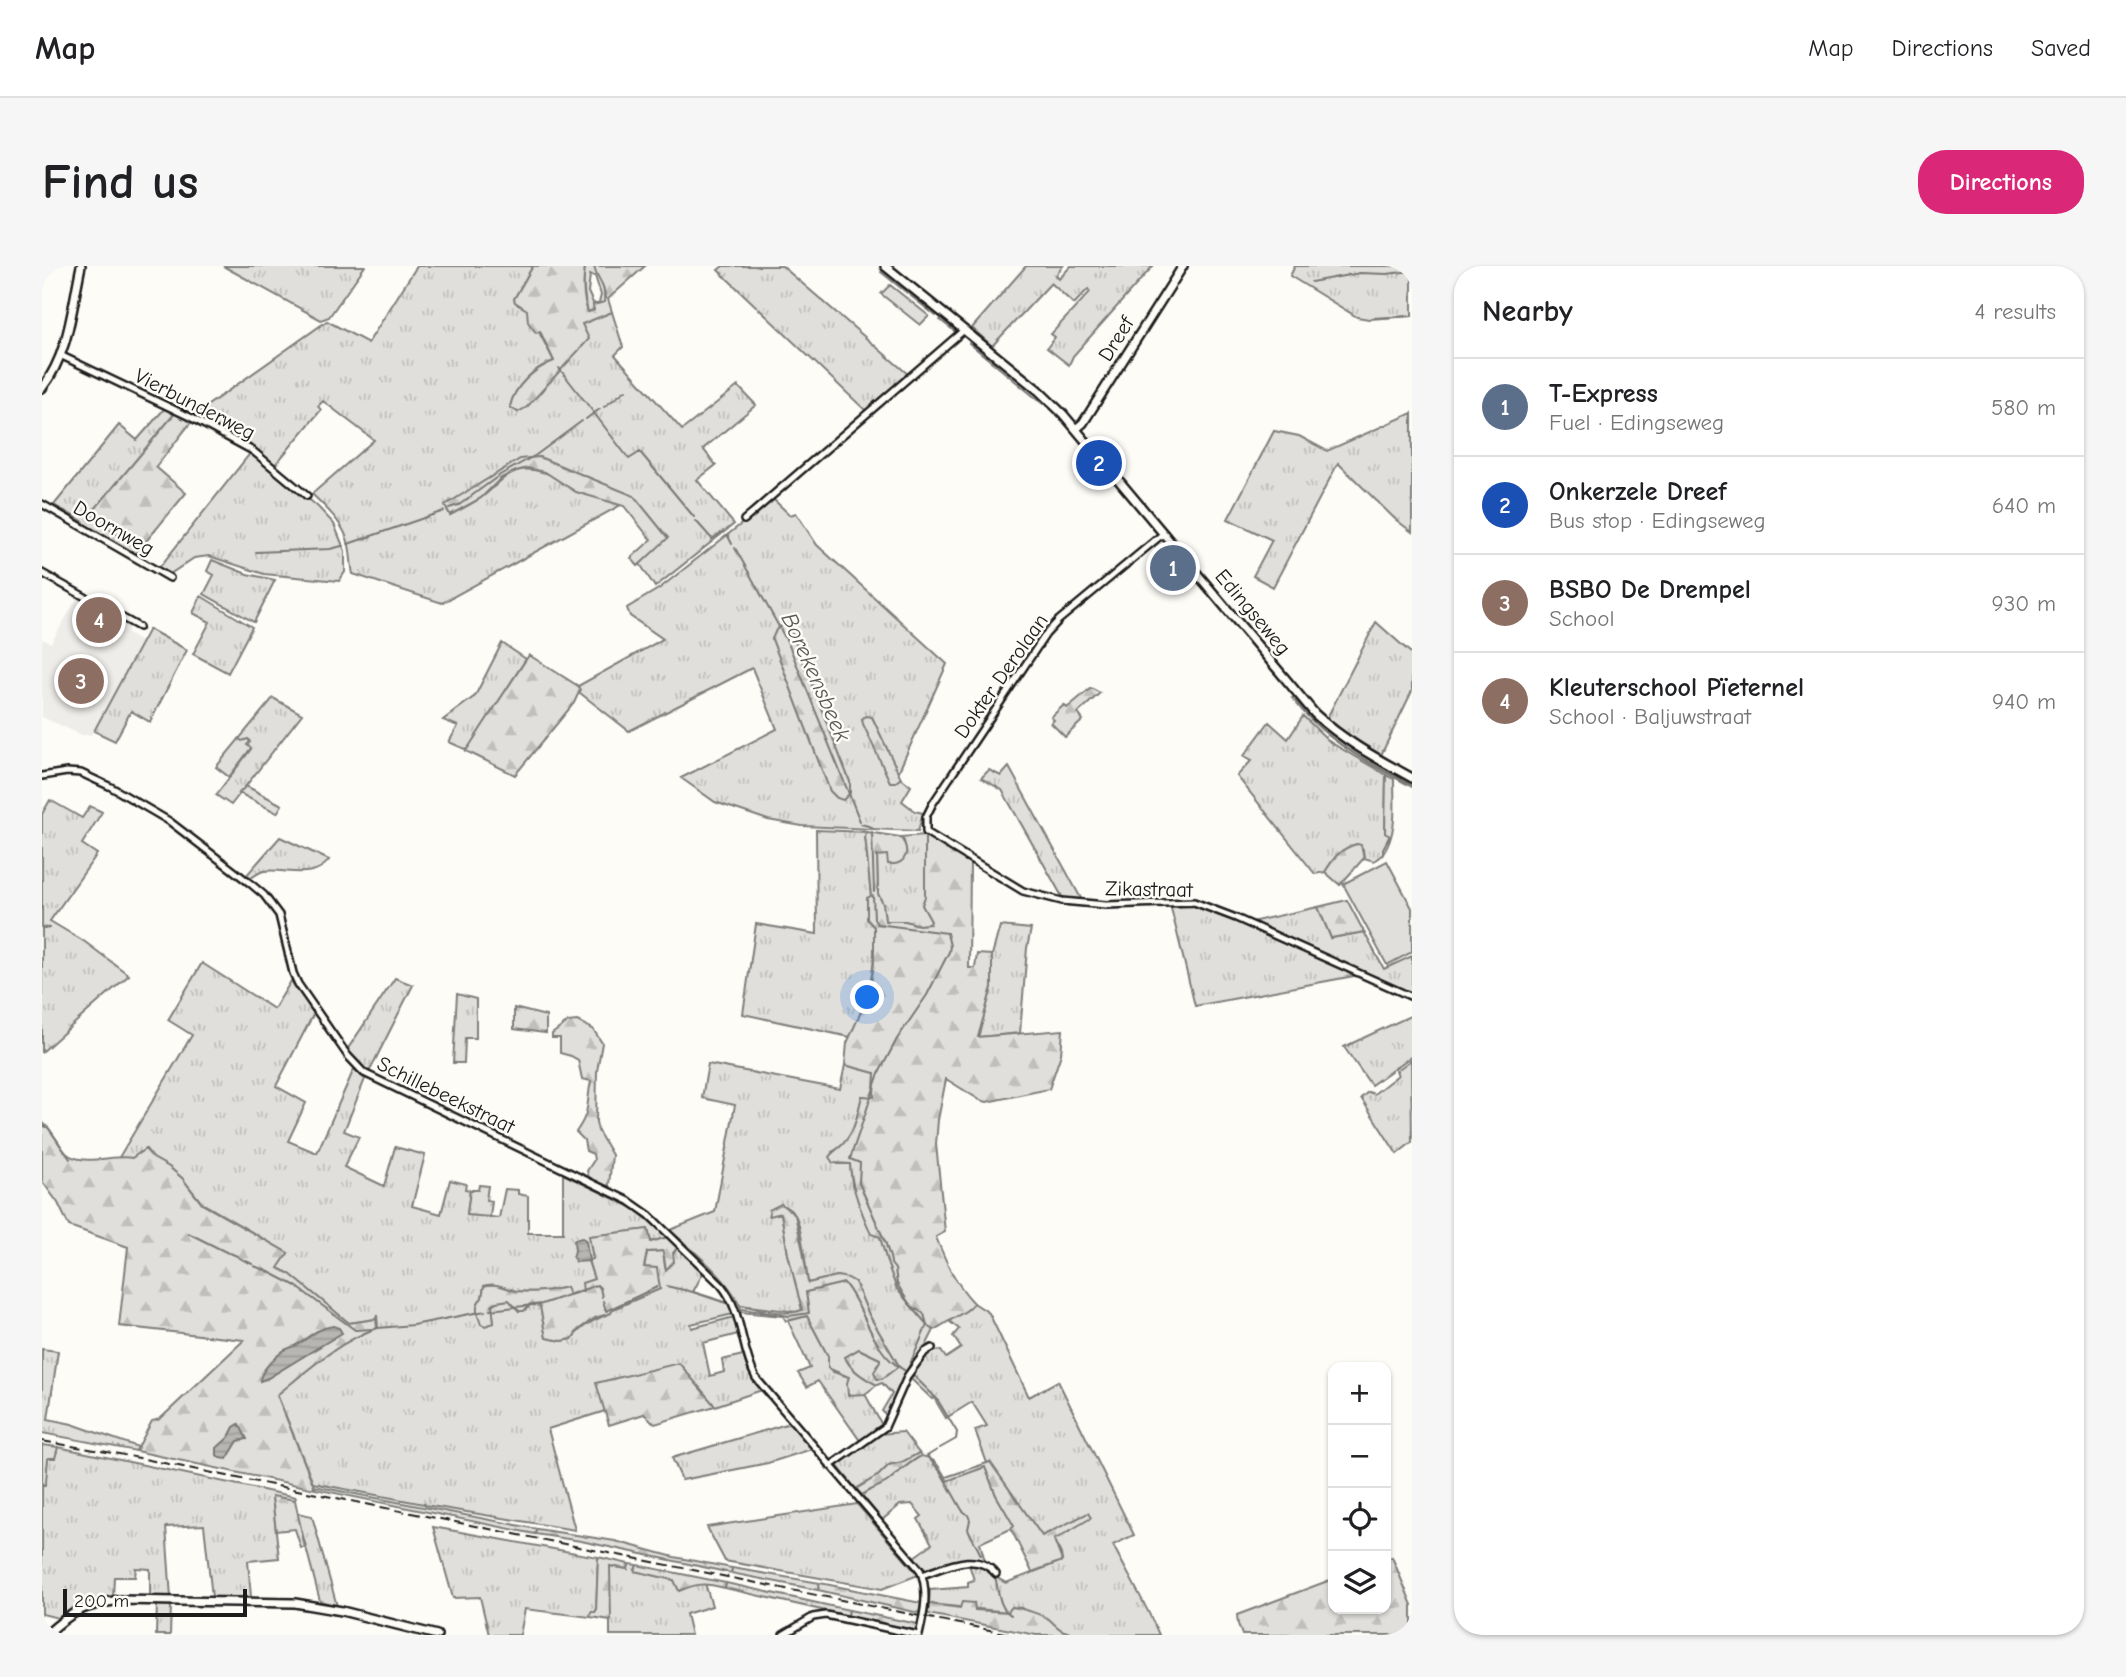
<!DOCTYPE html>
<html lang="en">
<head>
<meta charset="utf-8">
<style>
	body { margin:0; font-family:"Comic Neue",sans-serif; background:#f6f6f6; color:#202124 }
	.controls { position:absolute; right:21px; bottom:21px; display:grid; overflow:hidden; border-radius:14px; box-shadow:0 2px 5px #0004 }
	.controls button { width:63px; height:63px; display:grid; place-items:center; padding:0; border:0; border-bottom:2px solid #e0e0e0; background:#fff; color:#202124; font:35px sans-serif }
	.scale { position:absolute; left:21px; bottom:18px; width:184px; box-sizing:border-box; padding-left:7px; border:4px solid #1c1c1c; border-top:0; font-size:19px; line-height:24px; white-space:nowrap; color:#1c1c1c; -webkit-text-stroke:5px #fdfcf7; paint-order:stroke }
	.you { position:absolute; left:826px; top:732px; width:24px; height:24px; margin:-18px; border:5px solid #fff; border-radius:50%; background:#1a73e8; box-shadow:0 0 0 10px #1a73e833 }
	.badge { display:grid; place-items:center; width:46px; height:46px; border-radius:50%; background:#db2777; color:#fff; font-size:23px; font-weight:700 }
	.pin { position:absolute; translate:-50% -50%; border:4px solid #fff; box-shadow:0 2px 7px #0006 }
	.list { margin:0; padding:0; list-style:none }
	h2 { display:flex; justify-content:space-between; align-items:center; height:91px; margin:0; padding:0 28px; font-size:30px }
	h2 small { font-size:23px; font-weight:400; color:#757577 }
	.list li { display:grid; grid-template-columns:46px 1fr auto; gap:21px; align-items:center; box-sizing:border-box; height:98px; padding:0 28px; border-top:2px solid #e0e0e0 }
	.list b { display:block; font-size:26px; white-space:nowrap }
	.list p { margin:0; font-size:23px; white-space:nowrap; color:#757577 }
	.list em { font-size:23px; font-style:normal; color:#757577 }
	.icon { flex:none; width:38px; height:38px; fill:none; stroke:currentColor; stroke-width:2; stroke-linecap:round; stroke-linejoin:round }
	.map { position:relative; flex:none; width:1370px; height:1369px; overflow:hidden; border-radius:28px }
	header { display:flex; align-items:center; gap:42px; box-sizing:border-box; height:98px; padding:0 35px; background:#fff; border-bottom:2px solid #e0e0e0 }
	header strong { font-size:33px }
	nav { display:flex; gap:38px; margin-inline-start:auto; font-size:24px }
	.intro { display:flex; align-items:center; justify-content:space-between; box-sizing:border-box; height:168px; padding:0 42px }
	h1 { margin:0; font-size:49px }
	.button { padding:18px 32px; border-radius:28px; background:#db2777; color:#fff; font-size:24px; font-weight:700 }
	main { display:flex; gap:42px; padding:0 42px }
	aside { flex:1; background:#fff; border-radius:28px; box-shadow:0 2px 5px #0004 }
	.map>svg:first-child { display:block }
	.built { fill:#eeede9 }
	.grass { fill:url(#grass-tufts); stroke:#7e7e7c; stroke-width:2; fill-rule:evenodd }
	.forest { fill:url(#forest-firs); stroke:#7e7e7c; stroke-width:2 }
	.pitch { fill:#e0dfdb; stroke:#7e7e7c; stroke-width:2 }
	.water { fill:url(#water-rules); stroke:#797876; stroke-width:2 }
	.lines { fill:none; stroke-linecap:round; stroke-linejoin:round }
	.stream { stroke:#797876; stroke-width:2 }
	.street-casing { stroke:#1c1c1c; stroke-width:10 }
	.secondary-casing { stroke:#1c1c1c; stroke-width:12 }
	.street { stroke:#fdfcf7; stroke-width:5 }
	.secondary { stroke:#fdfcf7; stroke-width:7 }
	.rail { stroke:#1c1c1c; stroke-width:2; stroke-dasharray:10 5; stroke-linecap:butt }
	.labels { text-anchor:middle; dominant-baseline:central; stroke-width:5; stroke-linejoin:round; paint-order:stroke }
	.street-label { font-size:21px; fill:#1c1c1c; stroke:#fdfcf7 }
	.water-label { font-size:23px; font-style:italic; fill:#5a5a58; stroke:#fdfcf7 }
</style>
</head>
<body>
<header>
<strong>Map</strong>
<nav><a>Map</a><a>Directions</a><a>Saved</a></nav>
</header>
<div class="intro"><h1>Find us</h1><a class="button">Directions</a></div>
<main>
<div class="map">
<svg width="1370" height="1369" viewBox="0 0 1370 1369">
	<defs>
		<pattern id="grass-tufts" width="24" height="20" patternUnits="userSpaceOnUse" patternTransform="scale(1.75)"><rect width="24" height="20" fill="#e0dfdb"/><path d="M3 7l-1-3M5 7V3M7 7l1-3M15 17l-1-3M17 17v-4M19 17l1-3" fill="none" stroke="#c0bfbb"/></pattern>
		<pattern id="forest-firs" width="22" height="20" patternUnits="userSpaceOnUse" patternTransform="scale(1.75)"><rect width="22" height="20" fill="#e0dfdb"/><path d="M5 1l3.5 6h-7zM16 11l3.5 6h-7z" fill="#c0bfbb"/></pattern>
		<pattern id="water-rules" width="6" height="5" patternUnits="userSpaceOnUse" patternTransform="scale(1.75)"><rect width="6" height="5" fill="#b7b6b2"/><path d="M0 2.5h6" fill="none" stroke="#9d9c98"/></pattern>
	</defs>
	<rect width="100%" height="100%" fill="#fdfcf7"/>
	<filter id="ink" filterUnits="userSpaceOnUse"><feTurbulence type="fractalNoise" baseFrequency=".0143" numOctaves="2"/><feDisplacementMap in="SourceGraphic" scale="14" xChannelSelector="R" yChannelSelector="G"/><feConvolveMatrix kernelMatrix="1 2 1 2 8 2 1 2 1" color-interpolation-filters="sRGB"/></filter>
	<g filter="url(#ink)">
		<path class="built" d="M36 331 82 354 86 359V368L100 376 49 469H40L0 451V373L9 377Z"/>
		<path class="grass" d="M181 0H323L287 51 279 54Z
			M375 0H491L472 33 476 39 485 43 512 95C493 101 472 120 468 141L476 146 540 58 570 46 581 81 573 89 640 164 696 120 714 139 661 183 674 199 655 214 692 258 613 321 598 298 625 271 592 230 497 191 403 239 408 249C418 244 428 239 437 233 450 225 457 213 471 206 499 193 548 232 579 239L400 337 311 308C309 299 309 289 307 279 302 257 285 243 270 228L332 174 281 135 276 140 279 144 233 199 212 181 152 149 285 55 326 77Z
			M543 0H552C555 16 564 16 562 37H557L559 29 553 10 548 9 546 26 551 37 554 38 551 39 552 44 546 46C541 30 541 17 543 0Z
			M681 0H740L867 109 825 146 676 4Z
			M984 0H1021L1014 9 1017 13 1029 0H1111L1031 90 1027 99 1005 82 1013 71 1009 68 1048 26 1046 23 1032 38 1009 17 950 80 930 62Z
			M1253 0H1370V50L1327 53 1315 51 1248 10Z
			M848 19 887 50 878 59 839 28Z
			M123 142 134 146 48 249 97 284 93 288 41 259 42 256 12 239 77 159 95 174Z
			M1370 147V266L1353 253 1296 197 1231 321 1211 310 1230 274 1186 253 1232 165 1257 170 1285 185Z
			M210 185 276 241 292 258 303 285V306L297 315 222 308 167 290 152 292 128 308 117 302Z
			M731 233 748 249 754 247 775 279 905 398 856 507 830 451 820 454 848 515 853 516 859 512 869 520 860 535 873 545 881 547 876 565 760 560 726 554 673 536 639 512 735 463 710 402 587 465 538 427 536 420 621 373 588 350 585 342 618 322ZM739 360 747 361 808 516C808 528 807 530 795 532L788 525 730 373Z
			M170 294 205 308 233 314 212 356 162 328 172 309 165 305Z
			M159 330 210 361 186 407 151 388 168 356 151 347Z
			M1334 356 1370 388V425L1339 489 1304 468 1285 452Z
			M107 363 145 384 108 456 89 445 73 475 52 465Z
			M460 377 484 393 425 484 407 476 416 460 401 454 433 430Z
			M1254 431 1276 455 1294 471 1370 516V521C1324 495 1282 475 1250 432Z
			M231 432 260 448 189 539 174 529 209 483 197 473Z
			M1261 450 1288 476 1344 509 1343 567 1348 569 1341 583V588L1332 595 1322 592 1321 583 1315 578C1297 583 1292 592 1283 606L1273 608 1195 510 1210 494 1202 490 1227 456 1246 473Z
			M967 501 1041 636 1022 634 960 524 939 512 947 504 959 510Z
			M8 534 40 552 48 540 60 546 40 578 55 588 8 655 43 676 87 709 0 786V662H8L0 661V548Z
			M774 564 825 566 823 569 829 631 825 632V653L832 661C832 680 833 699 828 718 824 736 816 754 808 771L701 748 714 658 775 668Z
			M883 569V631L880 639 889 655 888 658 877 659 863 655H843L841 638 836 628 835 589 864 585 862 575 858 571Z
			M238 571 287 594C271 615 244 602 222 605 217 606 212 610 208 613L203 611Z
			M1128 638H1149L1180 648 1317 709 1153 740Z
			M1276 641 1289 672 1322 666 1342 703 1370 690V729L1209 656Z
			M958 660 989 663 985 682 978 767 936 771 950 721V689Z
			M160 697 232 743 249 715 272 747 234 820 264 837 246 875 275 887 312 803 323 813 302 865 317 871 302 901 342 920 353 881 383 889 370 940 399 948 408 914 424 918 423 923 428 924 425 948 457 952 463 923 476 924V928L486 930V967H521V908L593 943 626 971 609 976 606 963 548 970 551 994 546 995 552 1013 542 1025 527 1029 524 1021C510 1025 488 1027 474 1025 462 1022 453 1016 442 1020L440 1032C431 1040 436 1048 439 1058L452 1057 450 1039 454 1036 467 1034 477 1045 486 1042 488 1038 498 1040 504 1072 520 1075 530 1073C540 1059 554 1053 569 1047L571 1043 618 1023 602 1002 605 986 621 985 623 1001 636 981 662 1005 651 1026 687 1037 691 1048 649 1058 650 1062 692 1051 696 1068 661 1077 668 1110 682 1106 680 1094 701 1089 707 1107 720 1124 673 1140 636 1098 555 1117 563 1145 506 1163 533 1264 383 1239 382 1236V1238L271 1217 235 1128C266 1104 297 1073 336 1062L335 1049 334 1053 307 1057 248 1008 235 1002 246 987 160 937 140 912 127 901 111 892 104 883 90 892 76 893 150 769 126 754Z
			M353 712 371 719 327 806 320 802 305 784Z
			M415 728 434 733V772H423L422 797H411Z
			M1370 749V790L1329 819 1302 781Z
			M1369 794 1370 876 1355 888 1319 832 1326 826 1332 828 1356 809 1354 805Z
			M666 798 798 823 803 799 833 807 832 832 820 830C815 850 812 877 790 886L796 898H808L810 919 833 969 838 970 846 999 855 1023 888 1062 892 1064 883 1082 865 1106 846 1151 840 1145 850 1128 840 1117 835 1119C823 1113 808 1103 803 1091L817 1083 838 1093V1095L834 1100H857L827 1049 813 1016 795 1010 766 1017C764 1002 760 960 753 949 750 944 743 941 739 938L728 949 739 947 746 988 760 1038V1044L755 1046 698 1039C682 1008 653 987 628 964L673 946 693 839 660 832Z
			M932 1037 947 1047 987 1131 1016 1115 1092 1269 1071 1279C1086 1309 1104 1338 1117 1369H1034L1013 1362 1008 1354 979 1342 970 1341 966 1346 887 1338 888 1324 926 1321V1316L932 1314 927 1298C948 1301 947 1309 964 1317L1020 1295 1019 1288 1012 1274 1046 1248 1000 1270 948 1196 945 1197 933 1164 945 1160 930 1136 904 1152 892 1132 890 1133 868 1112C874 1099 884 1083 899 1085L904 1092 919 1082 911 1070 917 1063 907 1055 925 1044Z
			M765 1050 786 1090 791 1106 807 1111 806 1114 819 1127 823 1128 841 1161 819 1176 776 1115 765 1121 756 1107 768 1102 746 1055Z
			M0 1083 16 1085 6 1153 30 1158 96 1181 94 1185 0 1167Z
			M748 1157 770 1183 726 1197 640 1214 630 1192Z
			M861 1166 877 1187 861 1196 847 1199 837 1209 814 1223 795 1199 797 1197 836 1168Z
			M16 1181 254 1231 253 1234 230 1231 237 1292 206 1295 209 1331H170L162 1259 124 1261 129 1332 108 1331V1303L94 1302 93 1311H72L71 1332C49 1334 34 1340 16 1352L0 1348V1221L3 1219 6 1191H13Z
			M879 1190C894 1192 898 1202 905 1214L943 1201 954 1229 973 1261 938 1277 943 1295 926 1293 884 1303 872 1291 890 1278 876 1253 880 1250 870 1238 858 1239 840 1254 820 1229C829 1222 838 1221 846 1215 857 1206 867 1197 879 1190Z
			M272 1220 495 1263 493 1268 273 1223Z
			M815 1238 876 1309 840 1323 683 1295 665 1261Z
			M255 1247 270 1250 295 1340 278 1335Z
			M391 1261 556 1291 554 1347H549L548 1351 483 1343 478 1369H447L438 1331 411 1332Z
			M587 1298 595 1299 593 1305 632 1314 637 1324 654 1318 663 1317 670 1340 644 1348 649 1369H568V1300L586 1303Z
			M690 1302 778 1317 776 1324 689 1307Z
			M684 1317 807 1344 806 1350 683 1322Z
			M115 1338 129 1339 128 1369H114Z"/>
		<path class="forest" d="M491 0H543C541 16 540 30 546 46L552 44 551 39 563 36C564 16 555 15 552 0H603L566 33 570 46 540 58 547 73 485 141 476 146 468 141C472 120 493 102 512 95L498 65 494 67 486 56 485 44 473 36 472 33Z
			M134 146 150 155 114 201 144 227 97 284 48 249Z
			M497 191 592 230 626 272 596 300 589 292 609 274 582 240 534 226 503 206 485 202 474 205 459 212 439 232 408 249 403 239 478 193Z
			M739 360 747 361 808 516V527L801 534 795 532 788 525 730 373 734 364Z
			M487 389 536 420 538 424 532 437 473 509 424 485Z
			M1049 422 1058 427 1036 447 1041 454 1023 471 1009 457 1012 454 1009 451 1022 439 1025 442Z
			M823 450 830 451 859 512 854 516H848L821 458 820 453Z
			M197 473 200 475 206 473 208 476 205 479 209 482 187 511 174 501Z
			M1344 509 1352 513C1352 539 1356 566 1341 588V583L1348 570 1343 567Z
			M204 520 240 539 235 547 197 527Z
			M825 566 858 571C869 584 865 600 846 598L845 589 835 590 836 628 841 638 843 655H863L877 659 888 658 889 655 880 639 883 631V569L891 572 928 597 927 702H933L935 688 950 689V721L936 771 1021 764 1019 788 1007 823 945 836 938 834 904 813 896 854 894 878 903 966 894 971C904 996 913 1017 932 1037L925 1044 892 1064 888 1062 855 1023 846 999 838 971 829 968C819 945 810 924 808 898L791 897 787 891C791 885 795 884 800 879 814 864 815 849 820 830L832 831 833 807 803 799 805 777 822 739 829 718 832 697V661L825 653V632L829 630 823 569Z
			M1315 578 1319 579 1322 592 1298 619 1283 606C1292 592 1297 583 1315 578Z
			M1305 634 1322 666 1289 672 1276 641Z
			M472 742 504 750V767L472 763Z
			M535 755 551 763 560 777 555 805 554 856 556 865 570 889 567 919 565 920 547 912 545 905 552 894 551 888 544 885 542 874 534 866C549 845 544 838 549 815L540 813 536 794 529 790 518 787V772H510V768L526 756Z
			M0 856C11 864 15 877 24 887 39 901 72 888 90 892L103 883 111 892 127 901 140 912 160 938 246 987 236 1002 248 1008 307 1057 334 1053 335 1062C296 1076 267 1103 235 1129L273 1223 94 1185 110 1155 118 1153 202 1074 77 1060 86 981 27 960 16 937 0 915Z
			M437 919 446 920 444 934 450 935 448 951 425 949 428 924H436Z
			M739 938 753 949 761 985 766 1017 795 1010 806 1012 813 1016 827 1049 857 1100 840 1113H835L832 1106 838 1096V1093L817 1083 803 1091C807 1103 823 1113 835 1119L823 1128 806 1129 805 1117 807 1111 786 1102V1090L765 1050 744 1055 741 1050 699 1046 698 1039C716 1042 742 1051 760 1044L746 988 739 947 728 950 727 944Z
			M606 963 609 976 626 971 636 981 631 987 632 995 624 1004 621 985 605 986 602 1001 615 1002 618 1023 571 1043 569 1047 553 1052 536 1064 530 1073 520 1075 504 1072 498 1040 488 1038 482 1045H477L467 1034 454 1036 450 1039 452 1057 443 1060 439 1058C436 1048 431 1040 440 1032L442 1020C453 1016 463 1022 474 1025 488 1027 510 1025 524 1021L527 1029 541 1025 540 1017 552 1013 546 994 551 993 547 970Z
			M637 1097 673 1140 613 1158 602 1148 567 1159 554 1117Z
			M0 1179 16 1181 13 1192H6L4 1216 0 1221Z
			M877 1187 879 1190C866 1197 857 1206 846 1215 838 1221 829 1222 820 1229L814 1223 837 1209 847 1199 860 1196Z
			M948 1196 1000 1270 1046 1247 1049 1252 1012 1274 1020 1295 990 1306 969 1263 972 1260 954 1229 943 1201 905 1215 904 1211Z
			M230 1230 253 1234 263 1282H259L253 1263 234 1265Z
			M495 1263 573 1275 632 1291 690 1302 689 1307 539 1275 493 1268Z
			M556 1291 587 1298 586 1303 568 1300 569 1354 548 1351 549 1346H554Z
			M1350 1291 1370 1339V1369H1200L1196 1358 1195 1349 1291 1313V1343H1344V1293Z
			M595 1299 684 1317 683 1322C662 1317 656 1317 637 1325L632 1314 593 1305Z
			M778 1317 879 1337 877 1347 776 1324Z
			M920 1336 932 1337 933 1344 966 1346 970 1341C979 1342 1003 1349 1009 1355 1019 1365 1021 1365 1034 1369H994L886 1348 887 1338 918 1342Z
			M807 1344 876 1358 875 1363 871 1364 806 1350Z"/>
		<path class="pitch" d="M1345 595 1370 642V686L1345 699 1301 618Z"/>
		<path class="water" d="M541 972 544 975 547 995 534 996 531 991 533 985 532 975 535 973Z
			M291 1060 297 1062 300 1067 226 1112 218 1115C218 1105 233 1091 241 1085 247 1081 255 1080 261 1075 271 1067 278 1062 291 1060Z
			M197 1158 205 1173 196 1175 185 1193 178 1192 175 1189V1182L187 1171 192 1161Z"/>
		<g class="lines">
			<path class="stream" d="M839 6 894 50
				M1269 16 1318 7 1345 8 1370 5
				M1330 52 1370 50
				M898 54 915 67
				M927 77 1001 138
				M517 102 552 147 558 143
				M562 141 584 124
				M544 153 552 147 587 193 598 186 652 251
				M407 242 417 239 458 209 494 189 540 155
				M654 255 670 273 681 265
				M686 270 690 278
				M306 278 402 245
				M693 282 746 377 818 555
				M214 286 288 283 300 280
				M1254 435C1283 476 1327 496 1370 520
				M819 558 830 561V563
				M830 566 832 626
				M831 630 832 653 835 658 905 667 908 680 907 686 885 729 855 773 837 807 808 893 818 897 817 917 844 978C845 985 849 990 849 998L853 1003 855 1018 868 1039 882 1048 885 1059 865 1105
				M0 860 6 861 28 893
				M146 967 186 987
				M188 987 195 990
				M196 991 203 995
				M204 995 210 998
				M212 1000 223 1004
				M225 1005 254 1020 313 1064 331 1063
				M624 1020 651 1026 687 1038
				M561 1035 564 1045 615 1021
				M699 1043 747 1050 767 1047 764 1026 802 1017C824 1043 829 1087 862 1104
				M448 1044 500 1038 555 1019 558 1022 560 1031
				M336 1062 371 1059 443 1045
				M870 1108 895 1133 915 1166 914 1173 898 1182
				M895 1184 885 1190 898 1205 920 1244 926 1249 928 1254 926 1263 939 1289
				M953 1311C957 1324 956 1342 969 1349"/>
			<g class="street-casing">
				<path id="street" d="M18 89 150 152 211 185 265 230
					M0 238 128 312
					M702 254 922 64
					M1122 267 1017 354 1004 368 891 537 884 551V566L981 625 1020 635 1064 639 1152 636 1194 652 1370 731
					M0 307 97 361
					M0 510 25 506 39 507 69 521 127 555 209 618 222 629 237 649 251 707 256 718 306 790 322 807 587 935 607 949 679 1019C701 1045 698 1082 714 1112L878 1304C887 1325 882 1348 877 1369
					M788 1200 843 1161 866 1109 883 1086 890 1082
					M880 1309C904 1301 935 1284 954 1308
					M741 1369 771 1351 784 1349 876 1369"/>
			</g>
			<g class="secondary-casing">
				<path id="secondary" d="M843 0 996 124 1021 148 1273 448C1302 475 1336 493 1370 512
					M0 122C27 88 30 41 39 0
					M1034 163 1041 157 1141 0
					M4 1369C30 1345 42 1339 78 1334L253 1337 300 1345 395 1369"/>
			</g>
			<use href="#street" class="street"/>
			<use href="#secondary" class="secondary"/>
			<path class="rail" d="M0 1175 77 1188 972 1369"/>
		</g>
	</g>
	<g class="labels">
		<g class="street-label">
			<text transform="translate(1074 73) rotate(-58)">Dreef</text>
			<text transform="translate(153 138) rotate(27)">Vierbunderweg</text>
			<text transform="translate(72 262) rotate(30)">Doornweg</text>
			<text transform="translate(1211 346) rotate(50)">Edingseweg</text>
			<text transform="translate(959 410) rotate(-55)">Dokter Derolaan</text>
			<text transform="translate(1107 623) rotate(1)">Zikastraat</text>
			<text transform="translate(404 829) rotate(26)">Schillebeekstraat</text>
		</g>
		<g class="water-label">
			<text transform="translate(774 411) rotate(66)">Borekensbeek</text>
		</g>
	</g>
</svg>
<div class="controls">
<button>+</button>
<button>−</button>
<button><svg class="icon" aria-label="locate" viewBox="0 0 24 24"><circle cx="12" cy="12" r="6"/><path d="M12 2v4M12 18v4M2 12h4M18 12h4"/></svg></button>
<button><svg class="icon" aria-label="layers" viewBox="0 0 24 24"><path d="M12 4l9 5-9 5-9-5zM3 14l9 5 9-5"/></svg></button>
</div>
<div class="scale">200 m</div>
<div class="you"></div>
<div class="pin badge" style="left:1131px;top:302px;background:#5c6f8a">1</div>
<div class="pin badge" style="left:1057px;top:197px;background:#1a4fb4">2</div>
<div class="pin badge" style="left:39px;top:415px;background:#8d6e63">3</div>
<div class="pin badge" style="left:57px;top:354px;background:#8d6e63">4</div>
</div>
<aside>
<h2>Nearby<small>4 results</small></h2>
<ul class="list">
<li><span class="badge" style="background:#5c6f8a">1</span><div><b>T-Express</b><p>Fuel · Edingseweg</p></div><em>580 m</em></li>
<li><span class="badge" style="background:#1a4fb4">2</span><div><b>Onkerzele Dreef</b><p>Bus stop · Edingseweg</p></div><em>640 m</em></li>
<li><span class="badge" style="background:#8d6e63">3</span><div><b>BSBO De Drempel</b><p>School</p></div><em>930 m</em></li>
<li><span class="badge" style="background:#8d6e63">4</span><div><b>Kleuterschool Pïeternel</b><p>School · Baljuwstraat</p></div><em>940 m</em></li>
</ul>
</aside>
</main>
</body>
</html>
